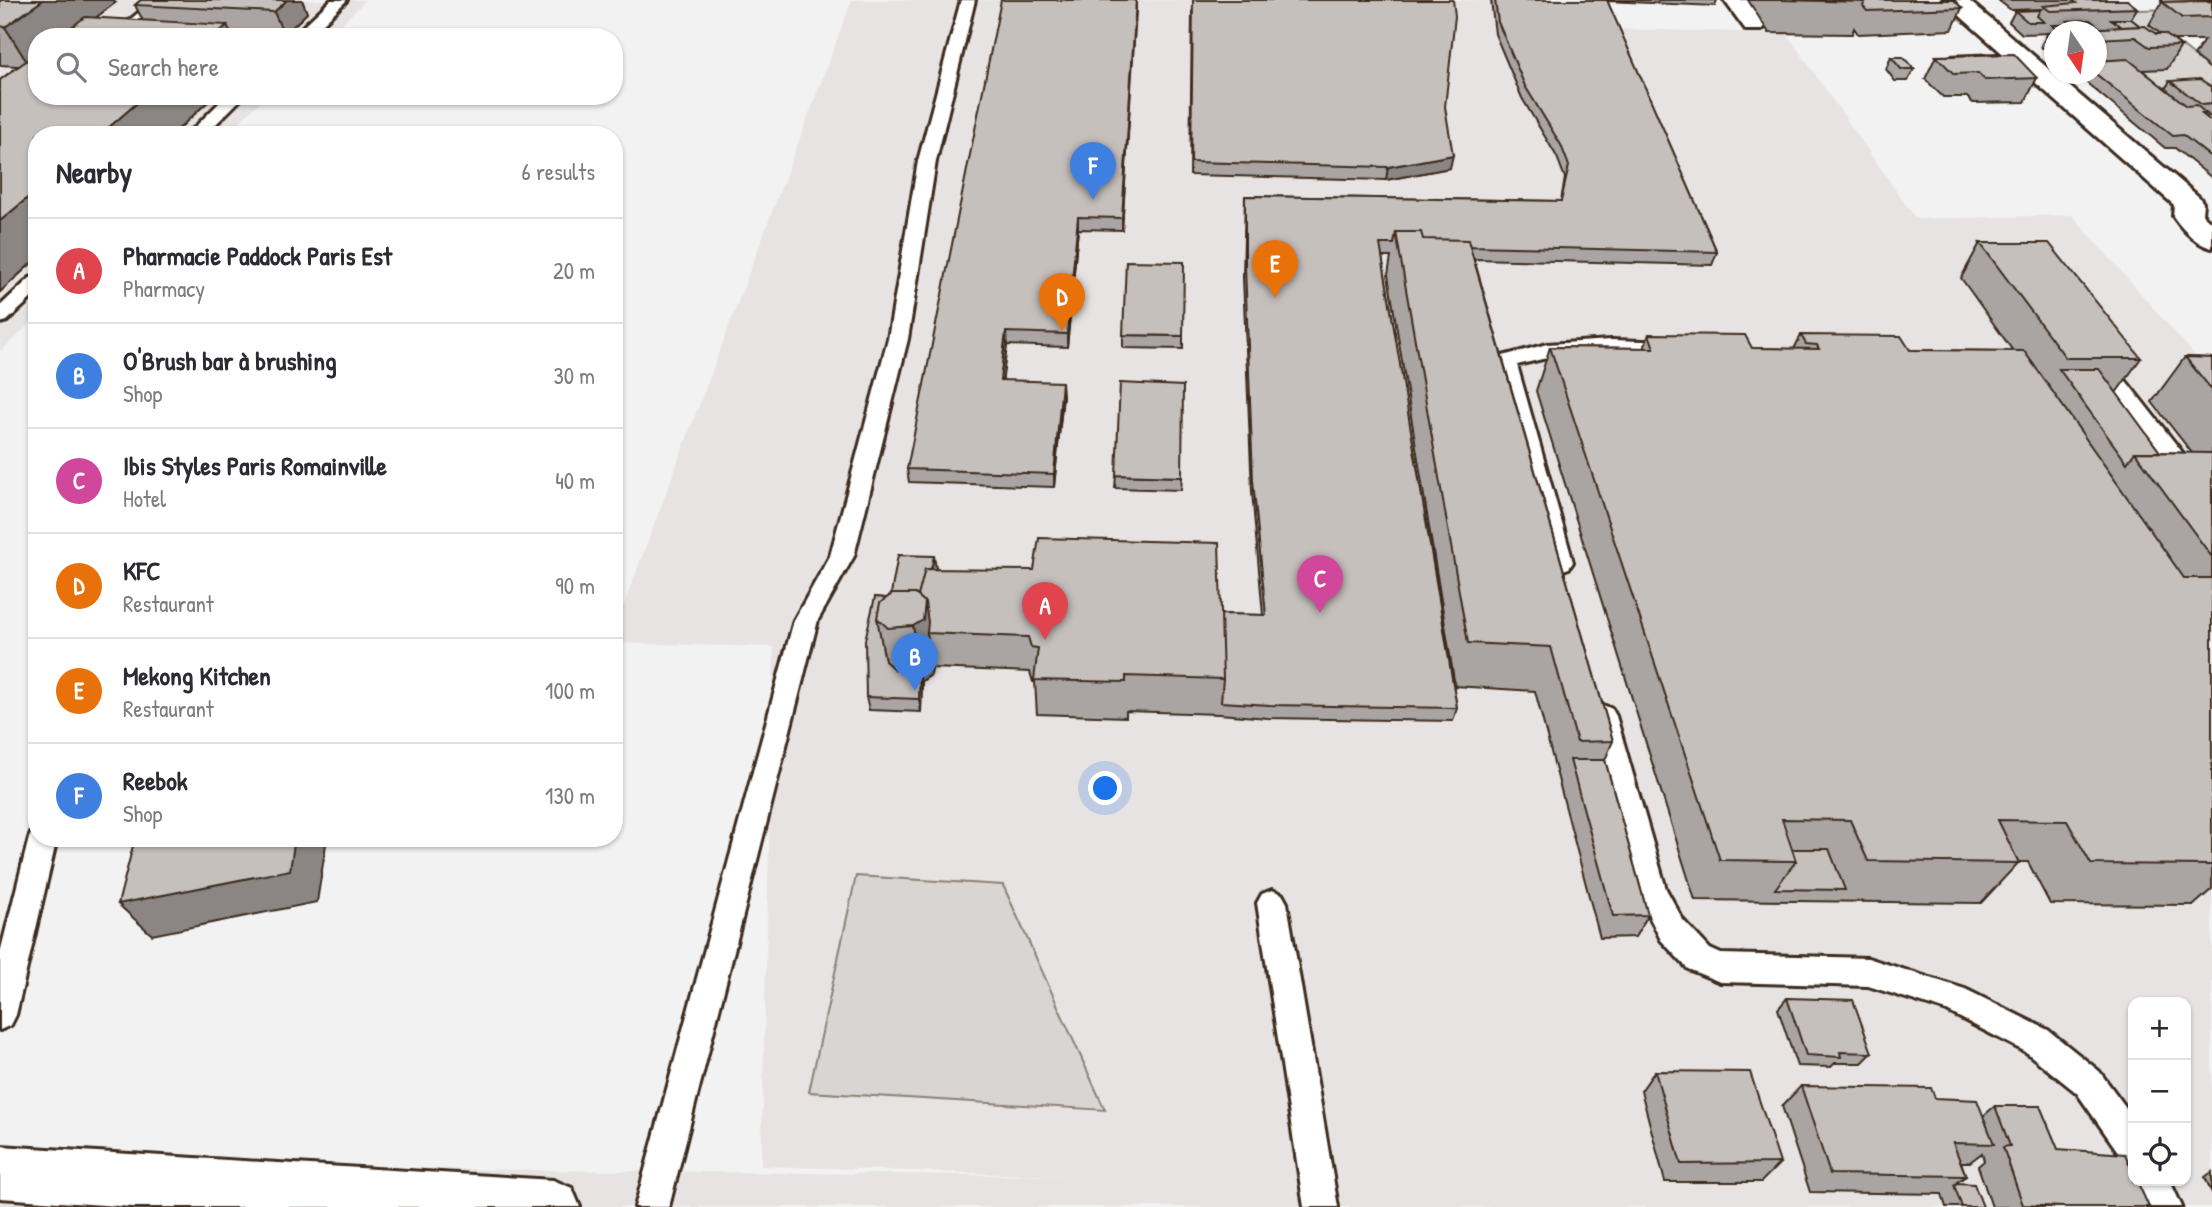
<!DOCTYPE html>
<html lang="en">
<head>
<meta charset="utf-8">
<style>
	body { margin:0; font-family:"Patrick Hand",sans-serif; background:#f2f2f3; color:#2b2b33 }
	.controls { position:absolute; right:21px; bottom:21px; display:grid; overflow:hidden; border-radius:14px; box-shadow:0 2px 5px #0004 }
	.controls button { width:63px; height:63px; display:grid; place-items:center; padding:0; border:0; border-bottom:2px solid #e1e1e2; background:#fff; color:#2b2b33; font:35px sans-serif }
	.compass { position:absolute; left:2044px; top:21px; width:63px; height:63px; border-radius:50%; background:#fff; box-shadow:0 2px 5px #0004; rotate:167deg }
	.you { position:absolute; left:1106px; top:789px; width:24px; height:24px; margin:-18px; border:5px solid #fff; border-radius:50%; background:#1a73e8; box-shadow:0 0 0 10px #1a73e833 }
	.badge { display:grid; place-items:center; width:46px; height:46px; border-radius:50%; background:#d93025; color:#fff; font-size:23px; font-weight:700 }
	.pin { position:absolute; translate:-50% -58px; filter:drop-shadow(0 2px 4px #0008) }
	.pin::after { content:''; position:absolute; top:37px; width:24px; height:21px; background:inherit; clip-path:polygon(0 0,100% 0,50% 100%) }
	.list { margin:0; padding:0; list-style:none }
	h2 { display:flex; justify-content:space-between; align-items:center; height:91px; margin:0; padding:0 28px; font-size:30px }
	h2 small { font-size:23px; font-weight:400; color:#7c7c81 }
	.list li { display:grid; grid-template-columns:46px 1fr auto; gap:21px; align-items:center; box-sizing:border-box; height:105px; padding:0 28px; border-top:2px solid #e1e1e2 }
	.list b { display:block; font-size:26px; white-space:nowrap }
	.list p { margin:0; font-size:23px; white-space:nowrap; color:#7c7c81 }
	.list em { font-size:23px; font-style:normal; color:#7c7c81 }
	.icon { flex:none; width:38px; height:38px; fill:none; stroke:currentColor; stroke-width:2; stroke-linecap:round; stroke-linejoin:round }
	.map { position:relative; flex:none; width:2212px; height:1207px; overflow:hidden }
	.search { position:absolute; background:#fff; box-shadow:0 2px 5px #0004; left:28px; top:28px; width:595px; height:77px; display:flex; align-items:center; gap:18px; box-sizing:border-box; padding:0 24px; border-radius:28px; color:#7c7c81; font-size:26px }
	.panel { position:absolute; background:#fff; box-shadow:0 2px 5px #0004; left:28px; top:126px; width:595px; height:721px; border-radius:28px }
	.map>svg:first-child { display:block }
	.built { fill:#e6e3e2; fill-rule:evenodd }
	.green { fill:#d8d5d2; stroke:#8a8078; stroke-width:2 }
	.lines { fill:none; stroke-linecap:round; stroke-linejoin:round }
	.lane-casing { stroke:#3b2a1e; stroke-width:6 }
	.street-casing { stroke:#3b2a1e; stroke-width:6 }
	.secondary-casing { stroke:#3b2a1e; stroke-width:6 }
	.lane { fill:#fff; fill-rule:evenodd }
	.street { fill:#fff; fill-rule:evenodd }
	.secondary { fill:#fff; fill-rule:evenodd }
	.wall { fill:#aaa5a3; stroke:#3b2a1e; stroke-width:2 }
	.shaded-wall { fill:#8b8684; stroke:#3b2a1e; stroke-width:2 }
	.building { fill:#c6c0bd; stroke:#3b2a1e; stroke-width:2 }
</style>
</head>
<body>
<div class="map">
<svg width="2212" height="1207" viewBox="0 0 2212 1207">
	<rect width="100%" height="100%" fill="#f3f2f2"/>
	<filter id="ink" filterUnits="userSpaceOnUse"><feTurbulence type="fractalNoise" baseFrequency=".0143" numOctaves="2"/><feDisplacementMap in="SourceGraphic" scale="14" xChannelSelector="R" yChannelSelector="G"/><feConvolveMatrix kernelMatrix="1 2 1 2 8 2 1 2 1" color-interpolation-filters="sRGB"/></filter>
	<g filter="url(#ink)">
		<path class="built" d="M0 0H366L328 37H37V96H266L226 135H37V317L0 352Z
			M852 0H1597L1610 29 1786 33 1916 219 2072 215 2212 375V1207H0V1164L1067 1176 761 1166 774 647 614 643V631ZM2133 1002H2186V1181H2133Z"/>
		<path class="green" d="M2212 8 2169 40H2174L2212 70V105L2156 93 2121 71 2166 68 2096 43 2101 11Z
			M856 876 1003 885 1105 1110 809 1092Z"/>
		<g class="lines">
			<g class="lane-casing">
				<path id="lane" d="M154 0H170L127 37H109Z
					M331 0H347L309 37H292Z
					M961 0H975L936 161 908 339 854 556 818 620 669 1207H635L794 620 830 556 888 339 918 161Z
					M226 96H244L205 135H187Z
					M37 276V293L7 321 0 323V306L30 278Z
					M1611 340 1676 342 1683 344 1686 348 1683 352 1676 354 1568 353 1517 365 1573 562 1569 568 1561 571 1553 568 1549 562 1496 362 1499 357 1547 344Z
					M2101 357 2108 358 2212 490V514L2204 512 2094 368 2091 363 2094 358Z
					M1603 705 1612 709 1616 716 1666 889 1683 920 1710 949 1721 954 1868 958 1965 989 2048 1030 2099 1071 2133 1117V1161L2121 1156 2077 1093 2026 1052 1947 1011 1868 986 1720 982 1688 969 1661 940 1637 892 1590 716 1594 709Z
					M37 828V838H57L16 1015 11 1025 0 1030V953L29 838 33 829Z
					M1272 890 1282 894 1287 903 1338 1207H1304L1257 903 1262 894Z
					M2135 1181H2170L2182 1207H2147Z"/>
			</g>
			<g class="street-casing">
				<path id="street" d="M1724 0H1748L1766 25 1762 30H1746Z
					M1942 0H1968L2199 197 2203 203 2202 214 2212 223V248C2196 244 2182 229 2173 216L2174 205Z
					M2163 0H2212V8L2167 5Z"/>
			</g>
			<g class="secondary-casing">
				<path id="secondary" d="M0 1146 553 1180 572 1188 580 1207H133L0 1198Z"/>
			</g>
			<use href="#lane" class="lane"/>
			<use href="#street" class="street"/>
			<use href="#secondary" class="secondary"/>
		</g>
		<path class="wall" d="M0 0 115 3 95 18 143 21 135 5 141 0H302L307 13 284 35 231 32 233 37H37V96H214L172 135H37V258L0 292V80L18 66 0 65Z
			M1136 0 1122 230 1078 229 1067 347 1007 345 1002 380 1063 395 1054 487 909 482 907 469Z
			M1491 0H1717L1715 6 1607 1 1717 252 1712 265 1474 259 1613 741 1605 760 1648 915 1635 937 1600 938 1535 691 1455 686 1388 275 1391 257H1382L1457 708 1453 721 1268 718 1219 714 1126 711V717L1037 714 1035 682H1033L1030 672 932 668V667L931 675 922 681 921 712 869 710 866 697 875 597 886 598 936 569 1221 614 1263 615 1252 492 1243 278 1245 196 1561 201 1565 178 1557 157 1522 98 1495 34Z
			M1748 0H1954L1962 8 1952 30 1858 34 1854 28 1852 34 1769 33Z
			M1998 0H2127L2137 8 2131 19 2140 26 2156 34H2161L2149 25 2162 2 2212 1V70L2194 56 2204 40H2173L2181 46 2167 69 2142 70 2165 89 2170 81 2212 87V118L2209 116 2205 117 2212 122V178L2175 148H2165L2076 74H2096V32H2054V58L2049 53 2052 47 2042 48 2041 45 2048 33 2022 34 2009 22 2015 11 2040 10 2041 9 2011 10Z
			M1192 12 1445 107 1450 168 1386 180 1190 175Z
			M1951 55 2037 78 2025 102 1973 103 1967 97H1943L1925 79 1936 56H1950Z
			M1891 57 1914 69 1908 81H1895L1886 69Z
			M1980 243 2141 358 2116 393 2160 452 2192 453 2152 402 2185 357 2212 358V889L2194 905 2050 904 2028 862H2019L1981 903 1695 900 1536 391 1550 347 1644 348 1649 334 1752 348 1794 349 1801 335 1910 350 2013 351 1961 278Z
			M1123 335 1183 336V349L1123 348Z
			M1116 475 1182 477 1181 490 1115 488Z
			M1787 998 1872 1053 1862 1063H1835L1831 1067 1797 1066 1778 1009Z
			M1655 1071 1780 1163 1761 1182H1665L1641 1091Z
			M1801 1086 1935 1098 1983 1116 1995 1106 2058 1149 2149 1207H1992L1978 1166 1984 1161 1982 1153 1970 1162H1961L1966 1176 1957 1182 1983 1207H1946L1942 1194 1810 1192 1782 1106Z
			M2212 1172V1193L2205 1177Z"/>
		<path class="shaded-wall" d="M43 0H114L115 3 70 37H37V62L30 67 5 27Z
			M287 0H302L307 13 284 35 274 12Z
			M1136 0V11L1122 230V218Z
			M227 25 233 37H214Z
			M145 96H214L172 135H100Z
			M1453 155 1450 168 1386 180 1388 167Z
			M37 190V258L0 292V221Z
			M1078 217V229L1067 347V334Z
			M1006 332 1007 345 1001 393 1000 380Z
			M1062 382 1063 395 1054 487V474Z
			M934 556 936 568 929 633H927L932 667 931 675 922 681 921 712 919 699 920 669 913 626 920 618Z
			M295 838H327L317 902 152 935 118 904Z"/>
		<path class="building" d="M0 0H43L5 27 0 26Z
			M141 0H287L274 12 135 5Z
			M1001 0H1136L1122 218 1078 217 1067 334 1006 332 1000 380 1062 382 1054 474 907 469Z
			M1193 0H1453L1455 16 1445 107 1453 155 1388 167 1191 162Z
			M1495 0H1607L1717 252 1470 246 1468 240 1423 239 1421 232H1396L1394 244H1380L1457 708 1270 705 1221 702 1223 679 1221 614 1266 615 1253 480 1245 265V196L1561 201 1569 166 1561 145 1525 86 1498 22Z
			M1781 0H1863L1865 2Z
			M1863 0H1954L1962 8 1867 11 1863 6 1865 2Z
			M2072 0H2127L2137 8 2050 11 2043 6 2076 3Z
			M2212 1V17L2182 18 2162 2Z
			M2040 10 2037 16 2044 22H2028L2015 11Z
			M85 17 227 25 214 37H151L125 35 123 37H58Z
			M2111 19H2131L2140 26 2121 27Z
			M2090 20 2100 28 2061 30 2060 32 2052 25H2073L2068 21Z
			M2145 26 2156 34H2165L2181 46 2149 47 2135 37 2096 39V32H2062L2061 30Z
			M2054 32V36L2048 37 2047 33Z
			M37 53V96H145L100 135H37V190L0 221V80Z
			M1997 53 1998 54 1952 56 1951 55Z
			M2014 54 2037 78 1985 80 1978 73 1954 74 1936 56Z
			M1891 57H1903L1914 69H1901Z
			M2128 59 2187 106 2196 105 2207 114H2202L2212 122V158L2183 135 2173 136 2096 74V61Z
			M2200 79 2212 87V104L2202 105 2170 81Z
			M1396 232H1421L1423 239 1468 240 1613 741 1577 742 1551 647 1468 643Z
			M1980 243H2049L2141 358H2066Z
			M1126 261 1184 262 1183 336 1123 335Z
			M1649 334 1745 335 1752 348 1819 349 1817 345 1806 344 1801 335 1901 336 1910 350 2024 351 2184 578H2212V865L2091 864 2067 821 1998 820 2019 863 1868 861 1850 820 1782 819 1796 861 1720 860 1550 347 1654 348Z
			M2185 357 2212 358V390Z
			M2059 369H2099L2160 452H2135L2127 463Z
			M1120 383 1183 386 1182 477 1116 475Z
			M2135 452 2212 453V557Z
			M1039 538 1219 543 1223 679 1126 676V682L1034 680 1038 648 1031 647 1028 637 927 633 928 622 925 602 918 596 925 569 1034 570Z
			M898 555 934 556 931 569H925L918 596 915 594H891Z
			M892 594H915L925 602 923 620 913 626 888 628 877 618 880 603Z
			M875 597 886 598 880 603 877 618 885 661 895 670 920 669 919 699 866 697 865 640Z
			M1570 760H1605L1648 915 1613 916Z
			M135 838H295L290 870 118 904Z
			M1792 849H1829L1845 890 1775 889 1796 861Z
			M1787 998 1853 1000 1872 1053 1840 1052 1841 1057 1806 1055Z
			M1655 1071 1750 1072 1780 1163 1681 1164Z
			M1801 1086 1931 1088 1935 1098 1977 1100 1994 1144 1953 1143 1966 1176 1830 1174Z
			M1995 1106H2040L2058 1149 2125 1154 2133 1172V1181H2137L2149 1207H2063L2023 1205 2003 1147 2010 1146Z
			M1957 1183 1974 1184 1983 1207H1962L1954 1185Z"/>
	</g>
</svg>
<div class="controls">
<button>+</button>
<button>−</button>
<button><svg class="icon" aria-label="locate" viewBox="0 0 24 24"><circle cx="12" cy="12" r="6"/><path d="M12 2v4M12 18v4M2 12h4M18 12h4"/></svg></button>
</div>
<svg class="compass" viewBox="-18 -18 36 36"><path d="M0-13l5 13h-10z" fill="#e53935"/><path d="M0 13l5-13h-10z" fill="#7c7c81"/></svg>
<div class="you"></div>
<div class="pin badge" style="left:1045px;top:640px;background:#e0444e">A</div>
<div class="pin badge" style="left:915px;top:691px;background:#3f7fe0">B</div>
<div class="pin badge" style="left:1320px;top:613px;background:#d1479c">C</div>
<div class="pin badge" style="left:1062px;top:331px;background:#e8710a">D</div>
<div class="pin badge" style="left:1275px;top:298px;background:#e8710a">E</div>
<div class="pin badge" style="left:1093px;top:200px;background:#3f7fe0">F</div>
<div class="search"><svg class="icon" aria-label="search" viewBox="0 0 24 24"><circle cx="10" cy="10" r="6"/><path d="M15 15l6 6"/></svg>Search here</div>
<section class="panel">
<h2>Nearby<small>6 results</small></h2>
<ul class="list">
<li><span class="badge" style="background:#e0444e">A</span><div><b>Pharmacie Paddock Paris Est</b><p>Pharmacy</p></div><em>20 m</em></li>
<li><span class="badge" style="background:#3f7fe0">B</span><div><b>O'Brush bar à brushing</b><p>Shop</p></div><em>30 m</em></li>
<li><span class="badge" style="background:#d1479c">C</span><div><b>Ibis Styles Paris Romainville</b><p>Hotel</p></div><em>40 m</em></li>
<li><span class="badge" style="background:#e8710a">D</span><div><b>KFC</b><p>Restaurant</p></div><em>90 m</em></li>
<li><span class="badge" style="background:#e8710a">E</span><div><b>Mekong Kitchen</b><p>Restaurant</p></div><em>100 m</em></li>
<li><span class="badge" style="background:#3f7fe0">F</span><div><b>Reebok</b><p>Shop</p></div><em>130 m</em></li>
</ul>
</section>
</div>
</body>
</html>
